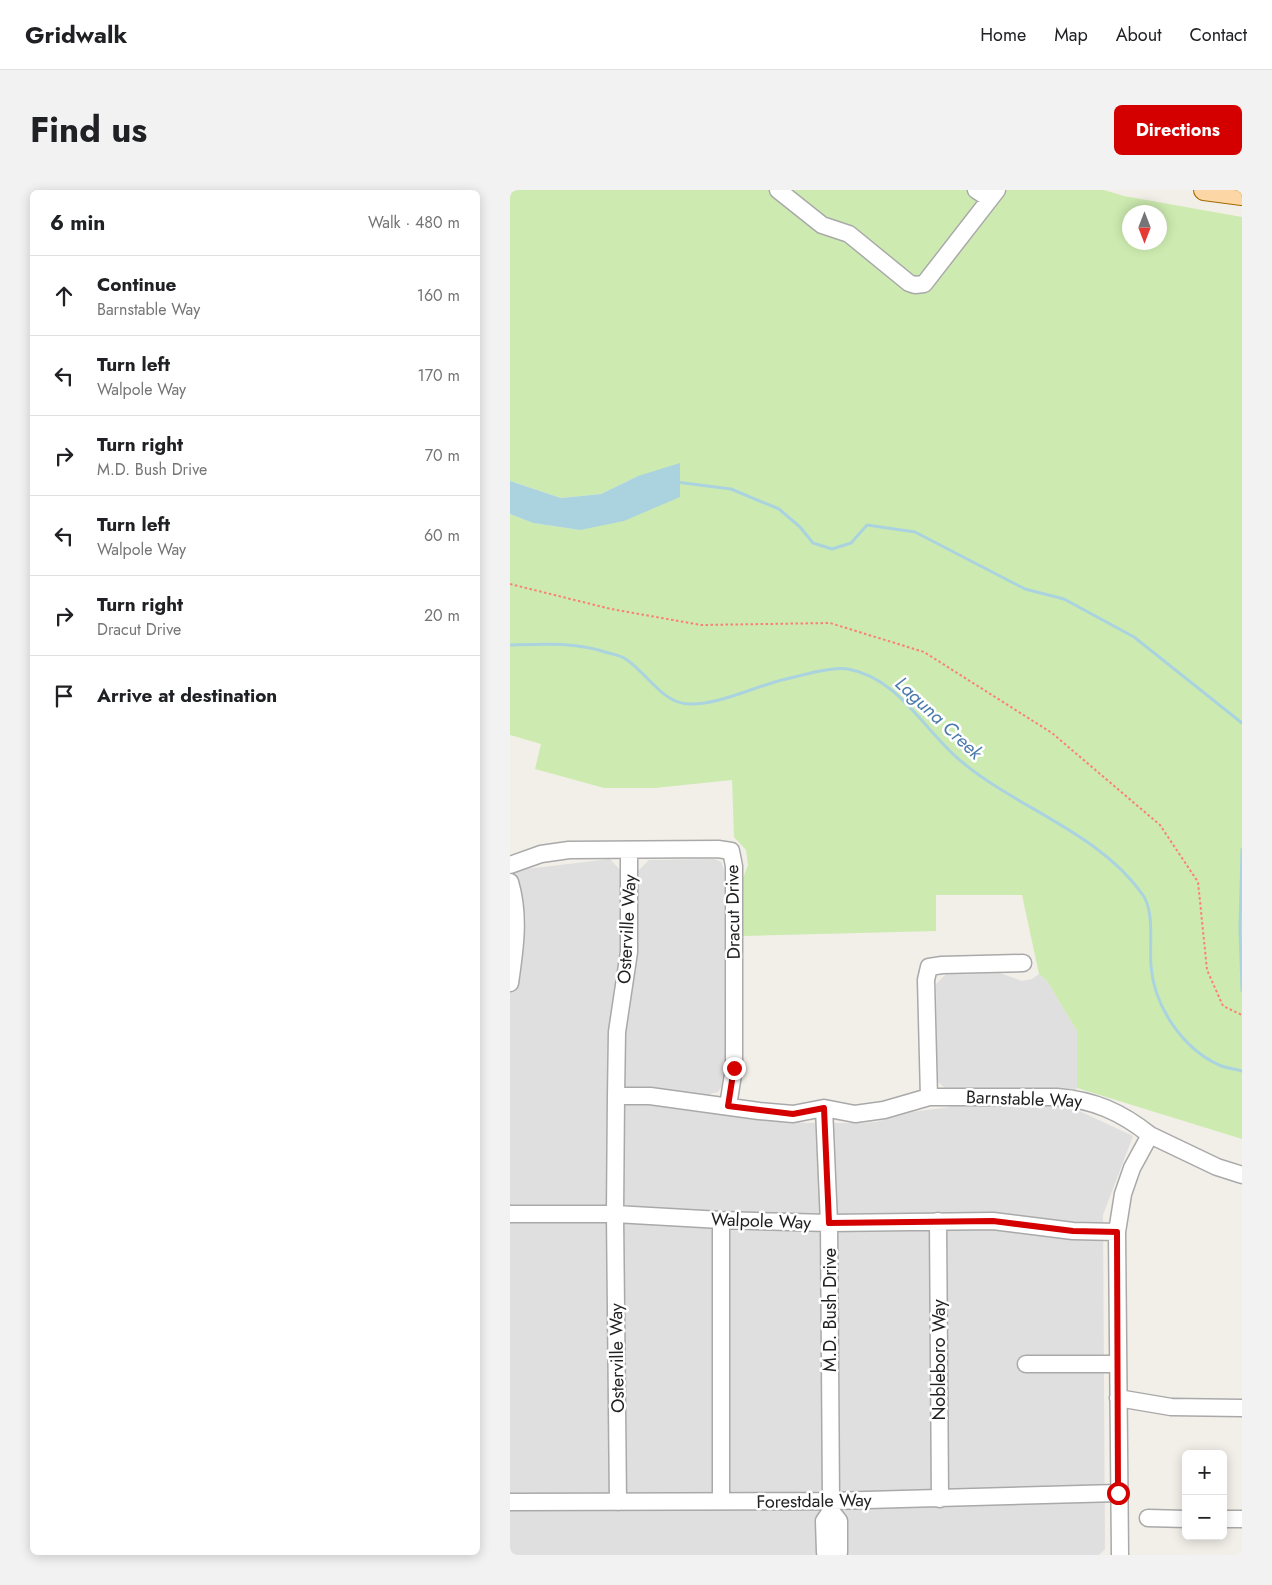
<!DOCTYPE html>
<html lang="en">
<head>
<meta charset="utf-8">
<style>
	body { margin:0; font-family:Jost,sans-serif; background:#f2f2f2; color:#202124 }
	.controls { position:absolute; right:15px; bottom:15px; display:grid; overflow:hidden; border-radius:8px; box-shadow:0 2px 12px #0003 }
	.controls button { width:45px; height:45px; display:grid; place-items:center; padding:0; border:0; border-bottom:1px solid #e0e0e0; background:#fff; color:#202124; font:25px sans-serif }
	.compass { position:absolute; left:612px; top:15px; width:45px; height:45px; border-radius:50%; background:#fff; box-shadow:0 2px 12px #0003; rotate:180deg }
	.stop { position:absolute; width:15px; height:15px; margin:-11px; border:4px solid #d40000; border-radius:50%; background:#fff }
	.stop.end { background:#d40000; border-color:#fff; box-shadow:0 1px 5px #0008 }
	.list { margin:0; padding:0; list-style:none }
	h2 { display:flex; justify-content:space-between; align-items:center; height:65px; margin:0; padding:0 20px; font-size:21px }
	h2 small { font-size:16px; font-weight:400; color:#757577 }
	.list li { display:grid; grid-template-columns:32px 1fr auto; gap:15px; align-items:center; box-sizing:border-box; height:80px; padding:0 20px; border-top:1px solid #e0e0e0 }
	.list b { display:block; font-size:19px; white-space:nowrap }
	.list p { margin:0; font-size:16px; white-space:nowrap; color:#757577 }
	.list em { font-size:16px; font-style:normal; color:#757577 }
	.icon { flex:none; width:28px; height:28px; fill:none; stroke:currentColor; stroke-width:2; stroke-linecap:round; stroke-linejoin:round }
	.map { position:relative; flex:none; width:732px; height:1365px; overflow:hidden; border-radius:8px }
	header { display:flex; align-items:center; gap:30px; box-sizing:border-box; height:70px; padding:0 25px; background:#fff; border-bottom:1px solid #e0e0e0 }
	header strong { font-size:24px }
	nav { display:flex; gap:28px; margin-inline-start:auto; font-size:18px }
	.intro { display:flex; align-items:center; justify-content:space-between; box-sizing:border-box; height:120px; padding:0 30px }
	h1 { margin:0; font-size:35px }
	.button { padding:12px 22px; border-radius:8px; background:#d40000; color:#fff; font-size:18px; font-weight:700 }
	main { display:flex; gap:30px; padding:0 30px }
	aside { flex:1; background:#fff; border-radius:8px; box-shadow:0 2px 12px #0003 }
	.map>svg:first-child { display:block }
	.residential { fill:#e0dfdf }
	.grass { fill:#cdebb0; fill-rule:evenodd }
	.water { fill:#aad3df }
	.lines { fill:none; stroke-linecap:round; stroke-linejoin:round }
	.stream { stroke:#aad3df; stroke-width:3 }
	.minor-casing { stroke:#a9a9a9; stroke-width:19 }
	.major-casing { stroke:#a06b00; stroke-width:22 }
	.path { stroke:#fa8072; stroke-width:2; stroke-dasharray:2.5 2.5; stroke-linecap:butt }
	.minor { stroke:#fff; stroke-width:16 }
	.major { stroke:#fcd6a4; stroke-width:20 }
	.route { stroke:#d40000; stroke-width:6 }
	.labels { text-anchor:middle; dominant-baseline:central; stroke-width:5; stroke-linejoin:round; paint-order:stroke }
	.street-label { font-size:18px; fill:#222; stroke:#fff }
	.water-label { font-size:19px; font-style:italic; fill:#4a7aab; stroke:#fff }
</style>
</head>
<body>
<header>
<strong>Gridwalk</strong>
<nav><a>Home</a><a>Map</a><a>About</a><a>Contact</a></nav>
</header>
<div class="intro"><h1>Find us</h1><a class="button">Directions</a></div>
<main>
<aside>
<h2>6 min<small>Walk · 480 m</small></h2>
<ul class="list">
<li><svg class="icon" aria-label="ahead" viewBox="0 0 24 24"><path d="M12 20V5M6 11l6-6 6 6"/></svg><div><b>Continue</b><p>Barnstable Way</p></div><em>160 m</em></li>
<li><svg class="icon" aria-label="left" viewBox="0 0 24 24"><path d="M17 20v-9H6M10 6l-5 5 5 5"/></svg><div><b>Turn left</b><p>Walpole Way</p></div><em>170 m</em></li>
<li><svg class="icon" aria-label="right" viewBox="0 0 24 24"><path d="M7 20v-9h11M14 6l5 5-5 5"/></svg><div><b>Turn right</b><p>M.D. Bush Drive</p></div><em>70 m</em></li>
<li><svg class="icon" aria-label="left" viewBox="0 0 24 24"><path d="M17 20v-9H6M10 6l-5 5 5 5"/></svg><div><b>Turn left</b><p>Walpole Way</p></div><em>60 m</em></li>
<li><svg class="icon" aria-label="right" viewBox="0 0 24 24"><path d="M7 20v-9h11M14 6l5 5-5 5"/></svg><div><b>Turn right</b><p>Dracut Drive</p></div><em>20 m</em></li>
<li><svg class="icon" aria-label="arrive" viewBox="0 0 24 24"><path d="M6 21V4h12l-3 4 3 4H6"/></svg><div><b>Arrive at destination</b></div></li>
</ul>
</aside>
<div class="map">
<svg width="732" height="1365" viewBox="0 0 732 1365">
	<rect width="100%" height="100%" fill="#f2efe9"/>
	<path class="residential" d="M100 669 111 681 129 680 139 670 204 669 211 672 214 679 215 869 212 896 208 902 200 904 197 922 297 933H344L366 932 402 922 439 917 436 899 427 891 426 794 436 784 490 783 512 791 522 789 529 784 537 791 567 841V898L565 919 623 946 593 1025 595 1359 589 1365H0V684L16 679Z"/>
	<path class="grass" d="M0 0H594L614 6 732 27V949L567 898V841L537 791 529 784 512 705H426V741L232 746 233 688 238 675 236 660 224 647 222 590 145 598H94L25 579 31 554 0 545V324L23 333 70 340 128 286 91 304 51 308 0 291ZM620 22H650V52H620Z"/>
	<path class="water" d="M170 273V307L114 331 70 340 23 333 0 324V291L51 308 91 304 128 286Z"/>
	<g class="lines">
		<path class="stream" d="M166 292 221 299 269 319 290 337 303 353 322 359 341 353 357 335 405 342 515 399 554 409 624 447 732 533
			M0 455C33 454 64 452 95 462 101 464 109 465 114 468 135 480 152 514 179 514 208 515 244 497 272 490 283 487 294 485 305 482 315 480 328 477 338 479 389 488 415 542 452 572 510 620 588 642 633 705 645 723 639 756 641 776 644 816 672 858 709 875 716 878 725 879 732 881
			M732 659 730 738 732 801"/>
		<g class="minor-casing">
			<path id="minor" d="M268 0 312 35 339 44 399 93 405 95 414 94 487 0
				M466 0 480 9
				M0 675 31 664 59 660 208 659 221 661 224 676V878L218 916
				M0 692C10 725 5 759 0 793
				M106 906 107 842 119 762V661
				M419 907 416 790 419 777 432 775 513 773
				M314 918 319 1033 321 1311V1321L329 1331V1362L325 1365
				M640 945 707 977 732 985
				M0 1024H105L106 906H140L249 921 283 924 314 918 345 924 374 920 419 907H547C584 910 611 922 640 945L622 978 613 1004 607 1042 610 1365
				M211 1030V1311
				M428 1031 430 1309
				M516 1174H607
				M608 1208 661 1217 732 1218
				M0 1312 321 1311 608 1303
				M108 1312 105 1024 211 1030 319 1033 483 1031 563 1041 607 1042
				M638 1328 676 1329
				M713 1329H732
				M319 1365 315 1362 314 1331 321 1321"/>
		</g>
		<g class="major-casing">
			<path id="major" d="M694 0 732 5"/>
		</g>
		<path class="path" d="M0 394 101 419 191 435 320 433 414 462 542 543 650 635 688 692 697 780 713 816 732 825"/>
		<use href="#minor" class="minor"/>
		<use href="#major" class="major"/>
	</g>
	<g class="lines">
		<path class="route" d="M224 878 218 916 283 924 314 918 319 1033 483 1031 563 1041 607 1042 608 1303"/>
	</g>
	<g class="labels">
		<g class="street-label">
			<text transform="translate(223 722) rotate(-91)">Dracut Drive</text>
			<text transform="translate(117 739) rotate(-87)">Osterville Way</text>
			<text transform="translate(514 909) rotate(2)">Barnstable Way</text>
			<text transform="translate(251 1031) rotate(2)">Walpole Way</text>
			<text transform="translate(320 1120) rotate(-90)">M.D. Bush Drive</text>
			<text transform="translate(107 1168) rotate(-91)">Osterville Way</text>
			<text transform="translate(429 1170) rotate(-90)">Nobleboro Way</text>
			<text transform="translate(304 1311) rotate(-1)">Forestdale Way</text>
		</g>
		<g class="water-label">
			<text transform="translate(429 528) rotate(43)">Laguna Creek</text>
		</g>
	</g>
</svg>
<div class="controls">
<button>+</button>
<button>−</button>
</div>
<svg class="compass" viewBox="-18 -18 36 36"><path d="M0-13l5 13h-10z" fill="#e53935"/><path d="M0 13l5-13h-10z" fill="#757577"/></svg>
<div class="stop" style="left:608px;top:1303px"></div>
<div class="stop end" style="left:224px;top:878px"></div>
</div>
</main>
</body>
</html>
